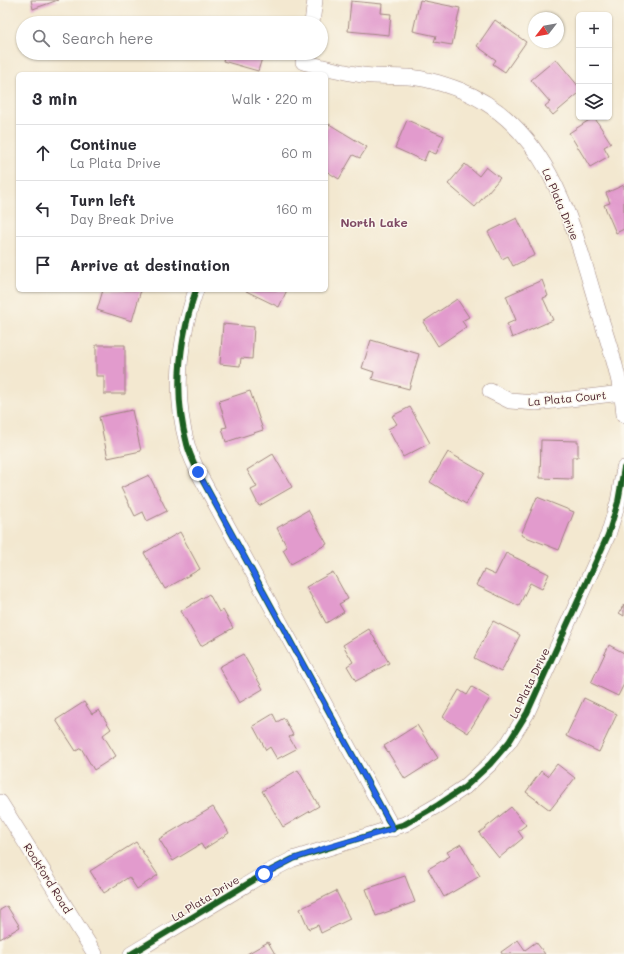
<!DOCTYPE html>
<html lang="en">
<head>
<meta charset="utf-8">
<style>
	body { margin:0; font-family:Mali,sans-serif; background:#f2f2f3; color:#2b2b33 }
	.controls { position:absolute; right:12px; top:12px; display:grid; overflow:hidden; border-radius:6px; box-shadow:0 1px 3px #0004 }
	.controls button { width:36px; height:36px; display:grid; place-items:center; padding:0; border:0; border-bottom:1px solid #e1e1e2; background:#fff; color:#2b2b33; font:20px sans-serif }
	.compass { position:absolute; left:528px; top:12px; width:36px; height:36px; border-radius:50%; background:#fff; box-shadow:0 1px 3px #0004; rotate:239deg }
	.stop { position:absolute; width:12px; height:12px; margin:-9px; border:3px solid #2563eb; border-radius:50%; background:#fff }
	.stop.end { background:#2563eb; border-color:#fff; box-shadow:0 1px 4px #0008 }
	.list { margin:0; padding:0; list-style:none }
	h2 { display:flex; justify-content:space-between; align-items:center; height:52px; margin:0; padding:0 16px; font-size:17px }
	h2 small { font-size:13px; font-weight:400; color:#7c7c81 }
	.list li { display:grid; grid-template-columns:26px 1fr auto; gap:12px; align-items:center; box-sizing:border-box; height:56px; padding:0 16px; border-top:1px solid #e1e1e2 }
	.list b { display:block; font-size:15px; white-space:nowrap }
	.list p { margin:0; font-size:13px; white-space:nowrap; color:#7c7c81 }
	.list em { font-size:13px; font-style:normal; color:#7c7c81 }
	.icon { flex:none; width:22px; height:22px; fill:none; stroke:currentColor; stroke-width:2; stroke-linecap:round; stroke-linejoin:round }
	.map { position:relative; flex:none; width:624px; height:954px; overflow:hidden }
	.search { position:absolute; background:#fff; box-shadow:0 1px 3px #0004; left:16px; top:16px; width:312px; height:44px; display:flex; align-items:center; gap:10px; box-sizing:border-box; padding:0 14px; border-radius:22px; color:#7c7c81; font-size:15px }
	.panel { position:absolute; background:#fff; box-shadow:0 1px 3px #0004; left:16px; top:72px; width:312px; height:220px; border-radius:6px }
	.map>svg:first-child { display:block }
	.building { fill:#e29bcd }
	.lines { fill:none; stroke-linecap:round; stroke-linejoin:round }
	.minor-casing { stroke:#9e847e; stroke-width:16 }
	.minor { stroke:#fff; stroke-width:15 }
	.cycleway-casing { stroke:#fbf7ec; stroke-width:8 }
	.cycleway { stroke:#1b5e20; stroke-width:6 }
	.route { stroke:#2563eb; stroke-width:5 }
	.labels { text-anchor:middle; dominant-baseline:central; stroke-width:3; stroke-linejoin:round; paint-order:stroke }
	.street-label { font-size:11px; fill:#4a1f2b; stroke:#fbf7ec }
	.neighbourhood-label { font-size:12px; font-weight:bold; fill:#7f4a64; stroke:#fbf7ec }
</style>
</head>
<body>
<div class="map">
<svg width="624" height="954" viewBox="0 0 624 954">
	<rect width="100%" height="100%" fill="#fbf7ec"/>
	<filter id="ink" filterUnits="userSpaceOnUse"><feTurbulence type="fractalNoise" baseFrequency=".025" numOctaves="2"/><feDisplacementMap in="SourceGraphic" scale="8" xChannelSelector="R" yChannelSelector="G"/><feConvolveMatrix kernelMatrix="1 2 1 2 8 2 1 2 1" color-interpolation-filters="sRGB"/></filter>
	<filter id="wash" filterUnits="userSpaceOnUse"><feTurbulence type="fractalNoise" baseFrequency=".012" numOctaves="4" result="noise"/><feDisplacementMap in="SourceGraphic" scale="16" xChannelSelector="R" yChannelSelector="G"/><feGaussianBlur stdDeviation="0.9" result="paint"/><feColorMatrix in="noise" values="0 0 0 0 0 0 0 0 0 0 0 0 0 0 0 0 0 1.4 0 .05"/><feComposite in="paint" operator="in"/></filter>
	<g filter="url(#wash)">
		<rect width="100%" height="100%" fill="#f3e8d0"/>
		<g id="blocks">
			<path class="building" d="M31 0H58L33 9Z
				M420 0 460 8 452 45 434 42 436 36 413 31Z
				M351 1 382 4 381 13 391 14 389 35 348 31Z
				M495 20 526 42 505 72 493 64 496 60 477 46Z
				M225 53H258L263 55 258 71 223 61Z
				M556 59 579 87V93L553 115 545 106 550 102 531 80Z
				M594 117 611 143 604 147 609 156 590 167 569 133Z
				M407 120 444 136 436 154 428 151 424 161 395 148Z
				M329 124 367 147 360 158 353 155 339 179 326 171V130Z
				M465 164 479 176 486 167 500 178 475 207 448 184Z
				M624 185V229L616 233 604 205 610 203 606 193Z
				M517 218 535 255 513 266 508 256 502 259 488 232Z
				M542 280 548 296 543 298 553 320 512 338 507 324 516 320 506 296Z
				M103 290H141L132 321 97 310Z
				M244 290H287L279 307Z
				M457 299 469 317 462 321 466 327 438 346 423 322Z
				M223 324 254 327 252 359 241 358 240 366 220 364Z
				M371 340 419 354 409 389 372 379 374 372 362 368Z
				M96 345H125V394H104V376H96Z
				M250 391 263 430 226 442 222 428 227 427 219 401Z
				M410 407 430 443 403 457 388 429 397 424 392 416Z
				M132 410 141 451 108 458 99 417Z
				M541 440 578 441V457H572V479L540 478Z
				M448 452 484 473 466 504 430 482Z
				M273 454 292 487 259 506 251 490 257 487 247 470Z
				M149 475 167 511 147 521 143 512 135 516 121 488Z
				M537 497 574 512 559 550 521 535Z
				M308 510 327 544 291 564 283 550 287 547 277 528Z
				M180 532 200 569 165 589 144 553Z
				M506 553 549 574 542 589 530 583 519 606 476 585 484 570 495 575Z
				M333 572 348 599 339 604 344 612 326 623 306 587Z
				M209 594 219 612 223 610 233 628 201 646 181 611Z
				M624 604V616L619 613Z
				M493 621 520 635 501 672 474 658Z
				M369 629 389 663 356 681 347 666 353 662 343 645Z
				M609 645 624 653V684L618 696 591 683Z
				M243 654 263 689 239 703 219 667Z
				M472 687 490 698 468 733 443 717 459 690 467 695Z
				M584 698 617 714 599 752 566 736Z
				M84 702 92 714 99 710 111 729 103 735 116 756 94 770 81 748 76 751 56 720Z
				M273 714 277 722 284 718 293 735 289 737 296 749 277 759 270 747 266 750 253 726Z
				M417 725 438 758 405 779 384 746Z
				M557 764 575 778 550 810 526 792 541 771 548 776Z
				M298 770 319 806 283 827 262 791Z
				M213 807 229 833 204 849 201 844 173 861 159 839Z
				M511 807 526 825 518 831 523 838 499 858 479 833Z
				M136 842 158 875 137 889 129 877 104 893 90 871Z
				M461 844 480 876 444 897 428 869 450 856 447 852Z
				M405 876 415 902 376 916 366 889Z
				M336 891 350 919 321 933 318 925 309 929 300 909Z
				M7 906 20 927 0 939V910Z
				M518 940 525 950 536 942 545 954H502L501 952Z
				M268 942 275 954H247Z"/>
		</g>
	</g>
	<g filter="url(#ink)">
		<use href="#blocks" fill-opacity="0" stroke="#9e847e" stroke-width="1"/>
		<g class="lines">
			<g class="minor-casing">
				<path id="minor" d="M312 23 315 0
					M303 62C323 67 342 72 362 75 377 77 393 76 408 77 425 78 444 84 460 90 549 125 573 224 597 306 608 342 621 377 624 415
					M196 290C179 340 173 392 187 444 189 453 194 463 198 472L393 829
					M490 391 510 401 536 403 622 393
					M0 802 95 954
					M131 954 264 874 293 859 405 824 438 805 465 787 490 764 509 742 527 713 608 535 618 502 624 468"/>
			</g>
			<use href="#minor" class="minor"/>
			<g class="cycleway-casing">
				<path id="cycleway" d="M196 290C179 340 173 392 187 444 189 453 194 463 198 472L393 829
					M131 954 264 874 293 859 405 824 438 805 465 787 490 764 509 742 527 713 608 535 618 502 624 468"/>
			</g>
			<use href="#cycleway" class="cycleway"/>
		</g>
	</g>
	<g class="lines" filter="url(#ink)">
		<path class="route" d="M198 472 393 829 325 848 293 859 264 874"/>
	</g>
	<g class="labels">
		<g class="street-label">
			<text transform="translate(561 204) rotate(67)">La Plata Drive</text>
			<text transform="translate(567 398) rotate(-5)">La Plata Court</text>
			<text transform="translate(529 683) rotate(-64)">La Plata Drive</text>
			<text transform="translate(48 878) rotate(58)">Rockford Road</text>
			<text transform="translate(205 898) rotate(-31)">La Plata Drive</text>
		</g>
		<g class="neighbourhood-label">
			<text x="374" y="222">North Lake</text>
		</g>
	</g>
</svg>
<div class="controls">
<button>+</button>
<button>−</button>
<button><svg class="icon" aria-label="layers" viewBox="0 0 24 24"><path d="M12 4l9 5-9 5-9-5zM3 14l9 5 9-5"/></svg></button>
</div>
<svg class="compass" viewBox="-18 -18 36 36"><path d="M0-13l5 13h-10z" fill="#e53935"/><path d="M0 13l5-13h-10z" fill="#7c7c81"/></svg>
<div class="stop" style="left:264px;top:874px"></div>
<div class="stop end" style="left:198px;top:472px"></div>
<div class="search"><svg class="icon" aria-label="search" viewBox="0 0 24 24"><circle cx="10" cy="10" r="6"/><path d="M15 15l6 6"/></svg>Search here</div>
<section class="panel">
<h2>3 min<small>Walk · 220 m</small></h2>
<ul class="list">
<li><svg class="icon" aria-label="ahead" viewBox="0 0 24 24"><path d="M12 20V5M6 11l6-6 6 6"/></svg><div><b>Continue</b><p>La Plata Drive</p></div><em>60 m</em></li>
<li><svg class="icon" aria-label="left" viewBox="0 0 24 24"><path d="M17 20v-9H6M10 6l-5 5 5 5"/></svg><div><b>Turn left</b><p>Day Break Drive</p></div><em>160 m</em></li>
<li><svg class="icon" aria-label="arrive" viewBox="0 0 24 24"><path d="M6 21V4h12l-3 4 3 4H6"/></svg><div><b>Arrive at destination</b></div></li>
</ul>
</section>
</div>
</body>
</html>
